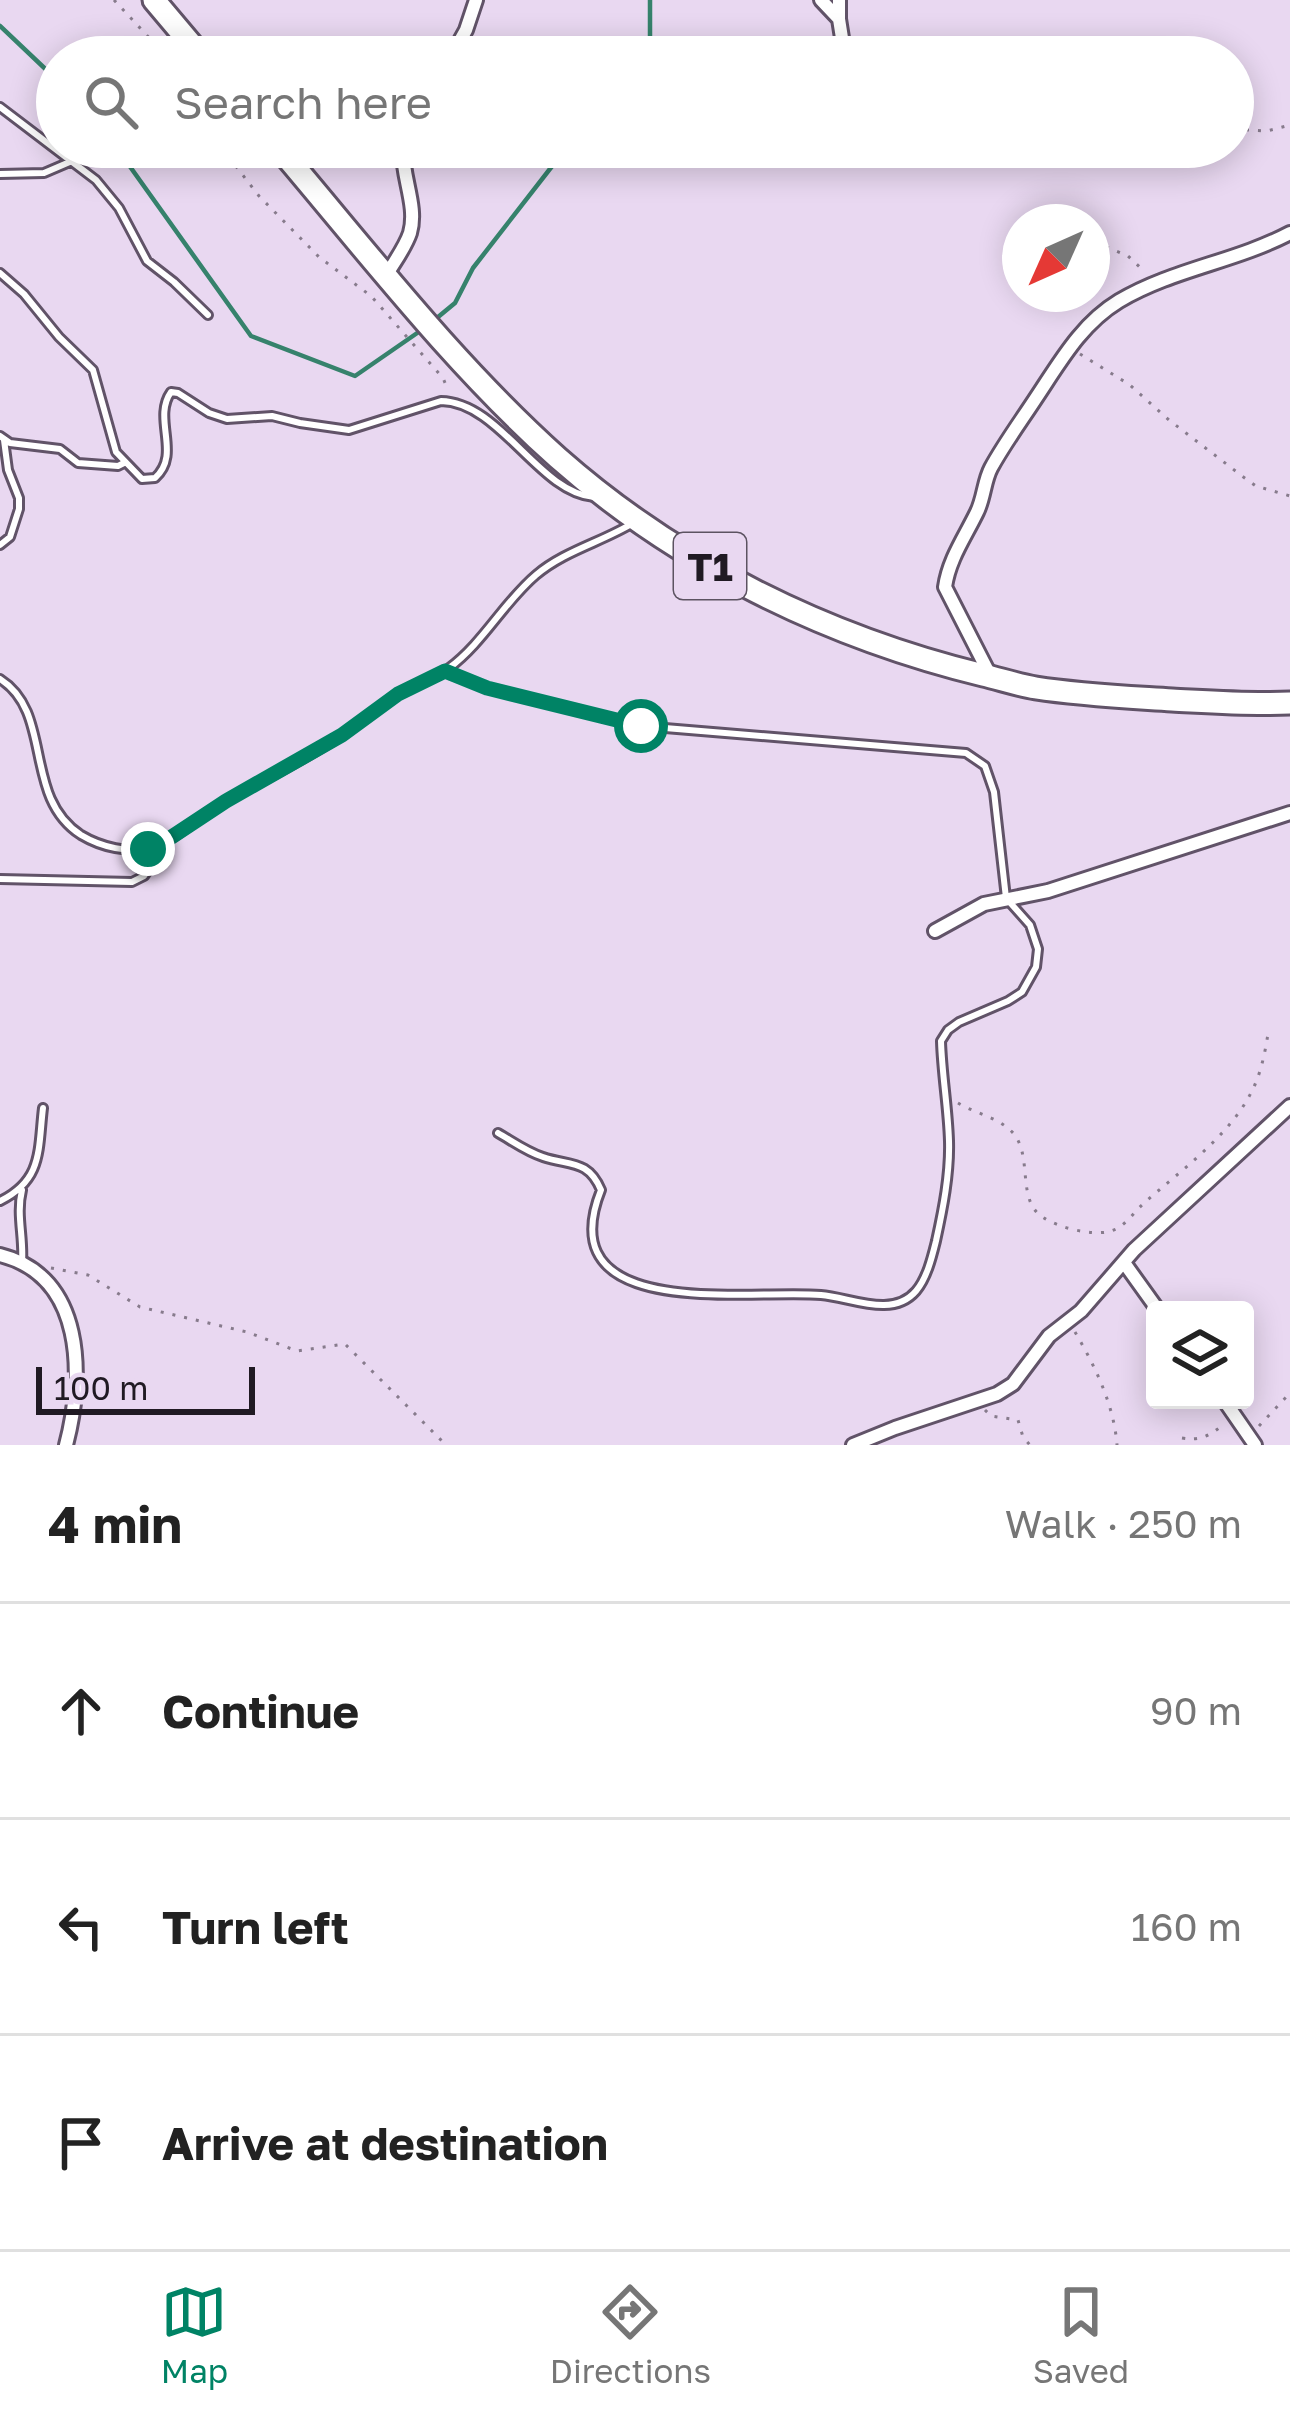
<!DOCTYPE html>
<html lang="en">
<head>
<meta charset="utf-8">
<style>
	body { margin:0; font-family:"Golos Text",sans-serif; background:#f2f2f2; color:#222 }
	.controls { position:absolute; right:36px; bottom:36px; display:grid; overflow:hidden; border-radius:12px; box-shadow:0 6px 30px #0003 }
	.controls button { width:108px; height:108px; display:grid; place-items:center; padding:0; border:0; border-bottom:3px solid #e0e0e0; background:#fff; color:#222; font:60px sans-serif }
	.compass { position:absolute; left:1002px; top:204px; width:108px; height:108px; border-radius:50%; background:#fff; box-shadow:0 6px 30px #0003; rotate:225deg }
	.scale { position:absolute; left:36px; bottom:30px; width:219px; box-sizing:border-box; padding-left:12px; border:6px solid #201a23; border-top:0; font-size:33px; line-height:42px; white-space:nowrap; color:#201a23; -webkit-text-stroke:9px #e9d8f1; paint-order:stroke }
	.stop { position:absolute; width:36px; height:36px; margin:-27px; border:9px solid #008365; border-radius:50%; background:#fff }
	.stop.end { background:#008365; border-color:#fff; box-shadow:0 3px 12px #0008 }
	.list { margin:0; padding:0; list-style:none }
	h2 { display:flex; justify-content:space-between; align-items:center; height:156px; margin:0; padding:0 48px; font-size:51px }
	h2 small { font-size:39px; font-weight:400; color:#767676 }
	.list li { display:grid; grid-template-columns:78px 1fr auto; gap:36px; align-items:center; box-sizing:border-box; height:216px; padding:0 48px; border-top:3px solid #e0e0e0 }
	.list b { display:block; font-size:45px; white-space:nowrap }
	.list em { font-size:39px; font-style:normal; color:#767676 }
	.icon { flex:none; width:66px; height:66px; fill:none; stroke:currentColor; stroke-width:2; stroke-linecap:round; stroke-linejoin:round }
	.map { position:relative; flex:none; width:1290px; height:1445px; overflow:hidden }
	.search { position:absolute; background:#fff; box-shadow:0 6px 30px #0003; left:36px; right:36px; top:36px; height:132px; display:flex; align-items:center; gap:30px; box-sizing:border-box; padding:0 42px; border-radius:66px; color:#767676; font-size:45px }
	.sheet { height:804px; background:#fff }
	nav { display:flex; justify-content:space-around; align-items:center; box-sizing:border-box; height:168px; border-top:3px solid #e0e0e0; background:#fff; font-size:33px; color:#767676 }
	nav a { display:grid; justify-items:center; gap:6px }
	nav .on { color:#008365 }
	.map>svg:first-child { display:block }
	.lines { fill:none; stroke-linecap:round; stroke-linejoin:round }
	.stream { stroke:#36826c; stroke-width:4.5 }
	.service-casing { stroke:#615368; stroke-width:12 }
	.minor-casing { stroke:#615368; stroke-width:18 }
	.trunk-casing { stroke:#615368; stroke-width:27 }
	.path { stroke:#877b8c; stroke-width:3; stroke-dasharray:3 9; stroke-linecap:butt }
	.service { stroke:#fff; stroke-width:6 }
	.minor { stroke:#fff; stroke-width:12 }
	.trunk { stroke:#fff; stroke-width:21 }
	.route { stroke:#008365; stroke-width:15 }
	.labels { text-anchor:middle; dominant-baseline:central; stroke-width:10; stroke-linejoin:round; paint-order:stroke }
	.shield { fill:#e9d8f1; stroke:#5c5361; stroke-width:3 }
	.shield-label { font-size:39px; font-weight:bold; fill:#201a23 }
</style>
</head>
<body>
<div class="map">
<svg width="1290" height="1445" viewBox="0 0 1290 1445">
	<rect width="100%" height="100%" fill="#e9d8f1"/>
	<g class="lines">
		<path class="stream" d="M0 26 57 80
			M637 57 650 41V0
			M116 147 251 336 355 376 423 329
			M432 322 455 303 473 268 567 147"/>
		<g class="service-casing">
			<path id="service" d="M0 107 96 180 119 208 147 261 174 282 208 315
				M0 174 44 173 72 161
				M0 273 24 294 59 337 93 370 116 452 142 479 155 478C182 454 152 419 171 392L178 393 209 413 227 419 272 416 300 423 349 430 441 401C500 402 539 493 594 497
				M0 436 10 443 60 449 78 463 118 466 124 463
				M0 545 10 537 19 509V498L8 470 4 440
				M445 671 487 688 641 726 966 753 985 766 994 792 1006 898 1030 925 1038 949 1036 967 1022 992 1008 1001 959 1022 948 1030 941 1041C942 1075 948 1107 949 1141 950 1174 943 1209 936 1241 932 1257 927 1278 916 1291 892 1319 850 1297 821 1295 750 1289 548 1323 601 1190 588 1159 569 1166 543 1157 527 1152 512 1141 498 1133
				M0 679C54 713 22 797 81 835 101 847 129 854 152 847 176 840 199 817 221 804 261 781 303 761 341 736 361 722 379 706 400 693 416 684 434 679 449 668 483 643 504 602 536 575 564 551 602 542 633 523
				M0 879 132 882 144 876 168 842
				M22 1190C16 1215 24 1237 22 1262
				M0 1201C43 1180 38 1150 43 1108"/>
		</g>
		<g class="minor-casing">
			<path id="minor" d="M821 0 838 18
				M839 0V19L845 57
				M451 57 466 30 476 0
				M386 276C394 262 405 248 410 233 418 206 401 175 403 147
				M991 677 945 587C949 559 965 537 977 512 984 498 984 481 991 468 1004 444 1021 421 1036 398 1060 362 1081 324 1119 301 1173 269 1235 262 1290 233
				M935 931 984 904 1048 891 1290 813
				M0 1255C85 1276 84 1377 66 1445
				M1125 1264 1158 1310
				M1224 1400 1255 1445
				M853 1445 895 1428 997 1394 1013 1384 1049 1336 1081 1311 1134 1250 1290 1106"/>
		</g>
		<g class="trunk-casing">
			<path id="trunk" d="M154 0 202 57
				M278 147C368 253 454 365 558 458 678 564 827 637 983 675 1000 679 1018 685 1036 688 1081 695 1127 697 1172 700 1211 702 1251 705 1290 703"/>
		</g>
		<path class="path" d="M114 0 167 57
			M1234 129 1267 131 1290 125
			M221 147 259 196 319 257 371 296 443 378 448 390
			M1095 242 1128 256 1145 272
			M1080 354 1130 385 1169 420 1242 476 1256 486 1290 496
			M958 1103C976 1114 999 1117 1014 1134 1033 1158 1016 1202 1044 1218 1060 1228 1089 1235 1107 1232 1124 1229 1132 1214 1143 1204 1182 1169 1236 1132 1256 1082 1263 1065 1266 1046 1269 1028
			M51 1268 88 1275 140 1307 247 1332 297 1351 345 1344 446 1445
			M1075 1332C1095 1366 1114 1405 1117 1445
			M985 1410 991 1416 1018 1420 1023 1437 1030 1445
			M1259 1426 1290 1393
			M1182 1438C1200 1441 1209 1436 1223 1425"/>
		<use href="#service" class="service"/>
		<use href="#minor" class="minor"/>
		<use href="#trunk" class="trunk"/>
	</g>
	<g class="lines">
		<path class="route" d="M148 849 170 838 226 801 342 735 398 694 445 671 487 688 641 726"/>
	</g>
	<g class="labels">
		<rect class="shield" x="674" y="533" width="72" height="66" rx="9"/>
		<g class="shield-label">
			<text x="710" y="566">T1</text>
		</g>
	</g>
</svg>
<div class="controls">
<button><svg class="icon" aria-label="layers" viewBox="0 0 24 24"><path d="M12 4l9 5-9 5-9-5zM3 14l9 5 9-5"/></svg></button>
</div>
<svg class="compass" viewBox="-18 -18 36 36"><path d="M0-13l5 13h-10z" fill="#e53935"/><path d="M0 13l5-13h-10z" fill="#767676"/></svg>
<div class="scale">100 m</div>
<div class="stop" style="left:641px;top:726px"></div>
<div class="stop end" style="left:148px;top:849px"></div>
<div class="search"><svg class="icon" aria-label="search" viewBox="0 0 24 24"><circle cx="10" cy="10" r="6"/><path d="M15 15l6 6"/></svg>Search here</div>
</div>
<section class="sheet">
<h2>4 min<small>Walk · 250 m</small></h2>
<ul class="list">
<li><svg class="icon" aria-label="ahead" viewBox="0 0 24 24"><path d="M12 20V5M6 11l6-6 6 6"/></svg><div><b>Continue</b></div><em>90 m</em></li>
<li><svg class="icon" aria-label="left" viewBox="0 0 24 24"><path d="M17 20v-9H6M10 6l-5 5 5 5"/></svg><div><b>Turn left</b></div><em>160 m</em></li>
<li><svg class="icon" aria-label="arrive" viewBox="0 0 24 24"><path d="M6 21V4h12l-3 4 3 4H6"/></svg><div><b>Arrive at destination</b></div></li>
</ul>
</section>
<nav>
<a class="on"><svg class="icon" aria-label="map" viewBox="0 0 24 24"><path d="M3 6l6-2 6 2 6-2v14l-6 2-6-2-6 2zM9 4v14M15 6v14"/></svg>Map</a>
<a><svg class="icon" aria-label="directions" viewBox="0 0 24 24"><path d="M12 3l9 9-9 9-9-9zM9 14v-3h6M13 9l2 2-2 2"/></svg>Directions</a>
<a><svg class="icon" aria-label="saved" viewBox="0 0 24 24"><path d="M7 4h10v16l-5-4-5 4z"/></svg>Saved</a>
</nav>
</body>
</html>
